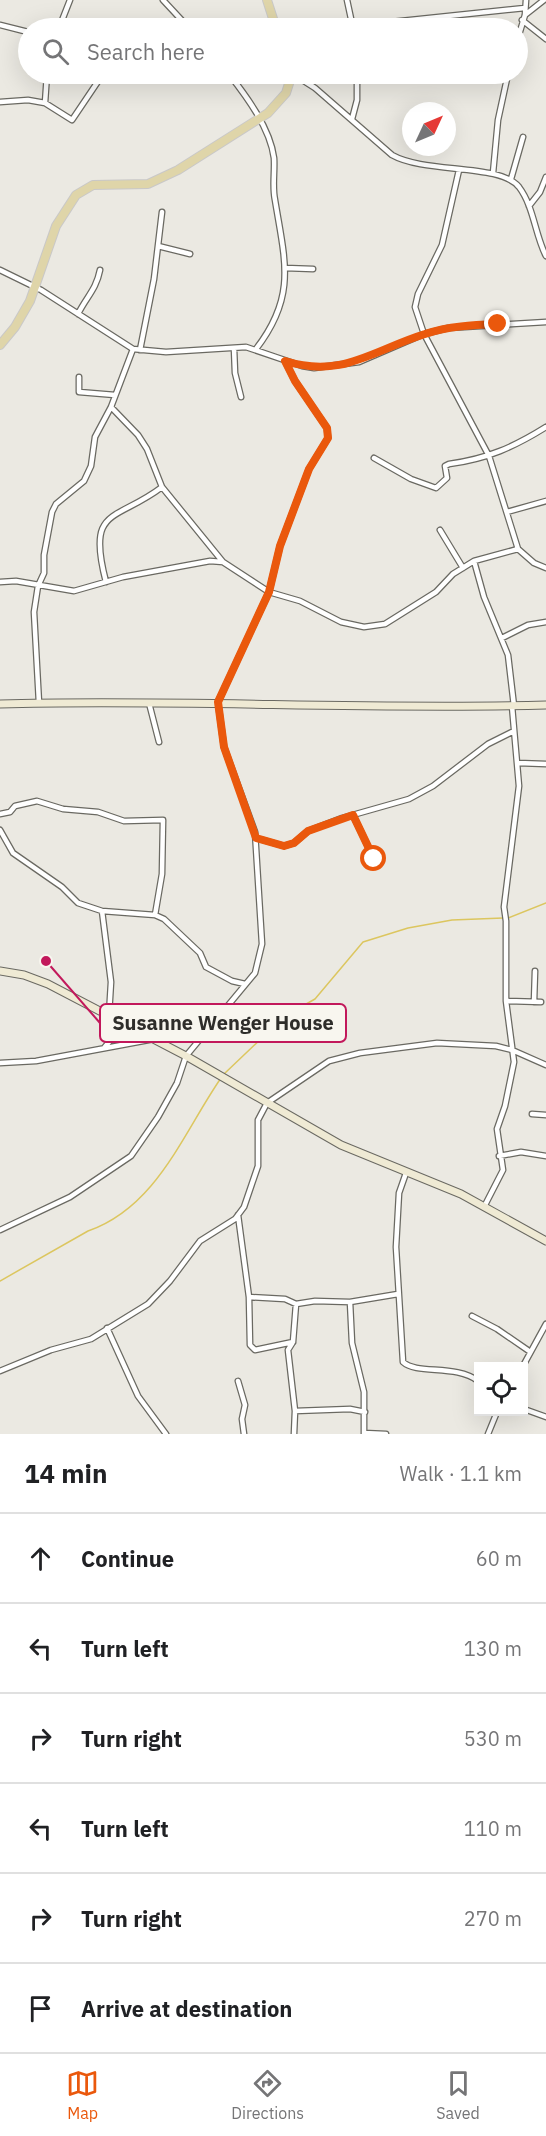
<!DOCTYPE html>
<html lang="en">
<head>
<meta charset="utf-8">
<style>
	body { margin:0; font-family:"IBM Plex Sans",sans-serif; background:#f2f2f2; color:#202124 }
	.controls { position:absolute; right:18px; bottom:18px; display:grid; overflow:hidden; border-radius:0px; box-shadow:0 6px 24px #0002 }
	.controls button { width:54px; height:54px; display:grid; place-items:center; padding:0; border:0; border-bottom:2px solid #e0e0e0; background:#fff; color:#202124; font:30px sans-serif }
	.compass { position:absolute; left:402px; top:102px; width:54px; height:54px; border-radius:50%; background:#fff; box-shadow:0 6px 24px #0002; rotate:46deg }
	.stop { position:absolute; width:18px; height:18px; margin:-14px; border:4px solid #ea580c; border-radius:50%; background:#fff }
	.stop.end { background:#ea580c; border-color:#fff; box-shadow:0 2px 6px #0008 }
	.list { margin:0; padding:0; list-style:none }
	h2 { display:flex; justify-content:space-between; align-items:center; height:78px; margin:0; padding:0 24px; font-size:26px }
	h2 small { font-size:20px; font-weight:400; color:#757577 }
	.list li { display:grid; grid-template-columns:39px 1fr auto; gap:18px; align-items:center; box-sizing:border-box; height:90px; padding:0 24px; border-top:2px solid #e0e0e0 }
	.list b { display:block; font-size:22px; white-space:nowrap }
	.list em { font-size:20px; font-style:normal; color:#757577 }
	.icon { flex:none; width:33px; height:33px; fill:none; stroke:currentColor; stroke-width:2; stroke-linecap:round; stroke-linejoin:round }
	.map { position:relative; flex:none; width:546px; height:1434px; overflow:hidden }
	.search { position:absolute; background:#fff; box-shadow:0 6px 24px #0002; left:18px; right:18px; top:18px; height:66px; display:flex; align-items:center; gap:15px; box-sizing:border-box; padding:0 21px; border-radius:33px; color:#757577; font-size:22px }
	.sheet { height:618px; background:#fff }
	nav { display:flex; justify-content:space-around; align-items:center; box-sizing:border-box; height:84px; border-top:2px solid #e0e0e0; background:#fff; font-size:16px; color:#757577 }
	nav a { display:grid; justify-items:center; gap:3px }
	nav .on { color:#ea580c }
	.map>svg:first-child { display:block }
	.lines { fill:none; stroke-linecap:round; stroke-linejoin:round }
	.stream { stroke:#dcc65f; stroke-width:1.5 }
	.minor-casing { stroke:#6a6962; stroke-width:7 }
	.secondary-casing { stroke:#6a6962; stroke-width:9 }
	.primary-casing { stroke:#c9c8c8; stroke-width:10 }
	.minor { stroke:#fff; stroke-width:4.5 }
	.secondary { stroke:#efead4; stroke-width:7 }
	.primary { stroke:#dfd5a9; stroke-width:8 }
	.route { stroke:#ea580c; stroke-width:8 }
	.leader { fill:none; stroke:#c2185b; stroke-width:2 }
	.callout-dot { fill:#c2185b; stroke:#f8f6ef; stroke-width:2 }
	.callout { fill:#f8f6ef; stroke:#c2185b; stroke-width:2 }
	.callout-label { font-size:20px; text-anchor:middle; font-weight:bold; fill:#2e2d2a }
</style>
</head>
<body>
<div class="map">
<svg width="546" height="1434" viewBox="0 0 546 1434">
	<rect width="100%" height="100%" fill="#ebe9e2"/>
	<g class="lines">
		<path class="stream" d="M508 918 546 903
			M224 1074 285 1016 315 999 363 942 408 928 452 920 503 918
			M0 1281 88 1231C157 1207 183 1133 221 1078"/>
		<g class="minor-casing">
			<path id="minor" d="M163 0 189 28
				M347 0 353 28
				M525 15 544 0
				M522 20 546 39
				M0 25 28 32
				M353 26 525 8
				M59 28 70 0
				M518 38 525 15 526 0
				M229 74C247 97 270 128 274 158 275 172 272 186 275 200 285 261 297 296 256 349
				M293 74 315 88 392 155C426 174 500 163 519 187 534 207 535 235 546 256
				M0 102 28 100 45 103 72 120 103 74
				M45 103 47 74
				M352 119 357 100V74
				M459 170 442 245 418 294 415 307 424 334 489 456 518 549 534 563 546 568
				M493 173 498 120 508 74
				M511 179 523 137
				M529 206 540 192 546 177
				M158 246 190 254
				M285 268 313 269
				M0 270 41 290 133 349 166 352 246 347 302 366 314 368 359 362 424 334 448 328 546 322
				M78 314C87 296 96 290 100 270
				M234 348 235 373 241 397
				M140 350 154 279 162 212
				M79 377V392L115 395
				M111 407 138 435 147 449 162 487 223 562 269 592 300 601 341 622 364 627 385 624 436 592 453 574 474 561 518 549
				M374 458 411 479 436 488 447 478 445 466 449 464C487 459 514 447 546 427
				M507 512 546 501
				M440 530 463 568
				M474 561 484 597 508 655 514 706
				M0 582 16 581 74 591 123 577 210 561 223 562
				M106 582C86 506 116 522 162 487
				M502 638 528 625 546 622
				M39 703 34 612 38 586 44 573V555L52 512 56 504 84 481 91 466 95 437 111 407 133 349
				M149 703 159 742
				M518 763 546 764
				M0 814 10 812 15 806 37 801 63 809 98 812 124 821 163 820 162 874 155 915
				M353 815 374 859
				M0 830 13 853 62 887 78 903 102 911 155 915 164 919 200 953 206 967 232 981 245 984
				M256 838 284 846 294 843 308 831 342 818 409 799 433 786 488 744 514 731
				M102 911 111 982 109 1015
				M506 1001 541 1002
				M534 1002 535 971
				M104 1048 124 1024
				M0 1063 36 1061 154 1039
				M532 1114 546 1115
				M499 1156 521 1152 546 1156
				M406 1173 399 1193 396 1247 403 1362C417 1375 456 1364 478 1381
				M484 1207 503 1170 497 1129 505 1106 514 1062 506 1001V921L504 907 519 786 512 706
				M238 1215 249 1297 250 1345 255 1350 293 1342
				M0 1230 70 1197 131 1156 158 1117 177 1083 186 1056 255 973 262 944 255 832 224 747 218 702 269 592 280 546 309 469 328 438 327 428 295 381 285 361
				M249 1297 285 1299 296 1304 315 1301 350 1302 398 1294
				M350 1302 352 1343 364 1392V1434
				M472 1316 497 1329 529 1351
				M107 1328 138 1396 166 1434
				M523 1366 546 1324
				M0 1371 51 1350 91 1339 148 1304 170 1281 200 1241 235 1219 244 1207 258 1166V1120L267 1103 329 1061 360 1053 437 1043 496 1046 512 1050 546 1065
				M238 1381 245 1405 242 1419 244 1434
				M524 1409 546 1417
				M295 1411 350 1409 365 1412
				M364 1433 386 1434
				M294 1434 295 1411 288 1350 293 1342 296 1304
				M488 1434 497 1412"/>
		</g>
		<g class="secondary-casing">
			<path id="secondary" d="M0 704C182 699 364 710 546 705
				M0 971 24 975 48 984 186 1056 341 1145 461 1194 546 1241"/>
		</g>
		<g class="primary-casing">
			<path id="primary" d="M267 0 276 28
				M0 345 15 327 30 301 56 226 76 195 93 185 148 184 178 170 268 113 286 93 292 74"/>
		</g>
		<use href="#minor" class="minor"/>
		<use href="#secondary" class="secondary"/>
		<use href="#primary" class="primary"/>
	</g>
	<g class="lines">
		<path class="route" d="M374 859 353 815 308 831 294 843 284 846 256 838 224 747 218 702 269 592 280 546 309 469 328 438 327 428 295 381 285 361C342 379 373 350 425 334 449 326 473 325 498 324"/>
	</g>
	<path class="leader" d="M46 961L100 1023"/>
	<circle class="callout-dot" cx="46" cy="961" r="6"/>
	<rect class="callout" x="100" y="1004" width="246" height="38" rx="6"/>
	<g class="callout-label">
		<text x="223" y="1030">Susanne Wenger House</text>
	</g>
</svg>
<div class="controls">
<button><svg class="icon" aria-label="locate" viewBox="0 0 24 24"><circle cx="12" cy="12" r="6"/><path d="M12 2v4M12 18v4M2 12h4M18 12h4"/></svg></button>
</div>
<svg class="compass" viewBox="-18 -18 36 36"><path d="M0-13l5 13h-10z" fill="#e53935"/><path d="M0 13l5-13h-10z" fill="#757577"/></svg>
<div class="stop" style="left:374px;top:859px"></div>
<div class="stop end" style="left:498px;top:324px"></div>
<div class="search"><svg class="icon" aria-label="search" viewBox="0 0 24 24"><circle cx="10" cy="10" r="6"/><path d="M15 15l6 6"/></svg>Search here</div>
</div>
<section class="sheet">
<h2>14 min<small>Walk · 1.1 km</small></h2>
<ul class="list">
<li><svg class="icon" aria-label="ahead" viewBox="0 0 24 24"><path d="M12 20V5M6 11l6-6 6 6"/></svg><div><b>Continue</b></div><em>60 m</em></li>
<li><svg class="icon" aria-label="left" viewBox="0 0 24 24"><path d="M17 20v-9H6M10 6l-5 5 5 5"/></svg><div><b>Turn left</b></div><em>130 m</em></li>
<li><svg class="icon" aria-label="right" viewBox="0 0 24 24"><path d="M7 20v-9h11M14 6l5 5-5 5"/></svg><div><b>Turn right</b></div><em>530 m</em></li>
<li><svg class="icon" aria-label="left" viewBox="0 0 24 24"><path d="M17 20v-9H6M10 6l-5 5 5 5"/></svg><div><b>Turn left</b></div><em>110 m</em></li>
<li><svg class="icon" aria-label="right" viewBox="0 0 24 24"><path d="M7 20v-9h11M14 6l5 5-5 5"/></svg><div><b>Turn right</b></div><em>270 m</em></li>
<li><svg class="icon" aria-label="arrive" viewBox="0 0 24 24"><path d="M6 21V4h12l-3 4 3 4H6"/></svg><div><b>Arrive at destination</b></div></li>
</ul>
</section>
<nav>
<a class="on"><svg class="icon" aria-label="map" viewBox="0 0 24 24"><path d="M3 6l6-2 6 2 6-2v14l-6 2-6-2-6 2zM9 4v14M15 6v14"/></svg>Map</a>
<a><svg class="icon" aria-label="directions" viewBox="0 0 24 24"><path d="M12 3l9 9-9 9-9-9zM9 14v-3h6M13 9l2 2-2 2"/></svg>Directions</a>
<a><svg class="icon" aria-label="saved" viewBox="0 0 24 24"><path d="M7 4h10v16l-5-4-5 4z"/></svg>Saved</a>
</nav>
</body>
</html>
